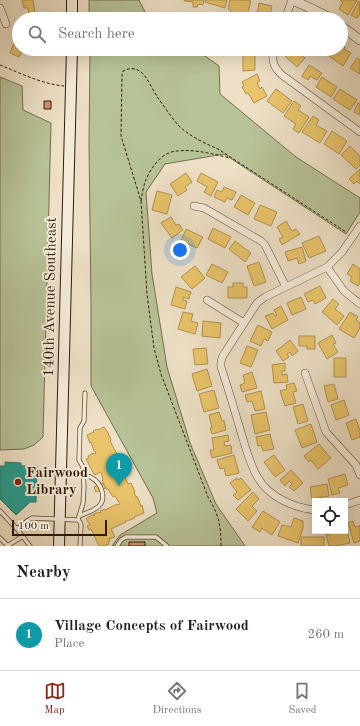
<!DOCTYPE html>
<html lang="en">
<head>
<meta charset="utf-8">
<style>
	body { margin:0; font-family:"Old Standard TT",serif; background:#f6f6f6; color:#222 }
	.controls { position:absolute; right:12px; bottom:12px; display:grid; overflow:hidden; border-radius:0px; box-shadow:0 4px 16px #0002 }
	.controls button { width:36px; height:36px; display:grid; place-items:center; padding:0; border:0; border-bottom:1px solid #e0e0e0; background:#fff; color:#222; font:20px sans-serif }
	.scale { position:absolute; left:12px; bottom:10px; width:95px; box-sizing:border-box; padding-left:4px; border:2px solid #331b09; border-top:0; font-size:11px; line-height:14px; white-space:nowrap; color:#331b09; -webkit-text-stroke:3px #f3ebda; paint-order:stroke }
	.you { position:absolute; left:180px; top:250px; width:14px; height:14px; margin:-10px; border:3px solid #fff; border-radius:50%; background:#1a73e8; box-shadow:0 0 0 6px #1a73e833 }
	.badge { display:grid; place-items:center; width:26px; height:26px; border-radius:50%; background:#8f2418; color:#fff; font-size:13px; font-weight:700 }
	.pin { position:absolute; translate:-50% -33px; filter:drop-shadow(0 1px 2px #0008) }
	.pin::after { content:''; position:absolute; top:21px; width:14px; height:12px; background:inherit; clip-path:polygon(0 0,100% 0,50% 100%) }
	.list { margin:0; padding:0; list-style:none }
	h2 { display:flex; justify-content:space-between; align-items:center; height:52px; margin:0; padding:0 16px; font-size:17px }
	h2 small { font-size:13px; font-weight:400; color:#767676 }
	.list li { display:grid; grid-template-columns:26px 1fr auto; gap:12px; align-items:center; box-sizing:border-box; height:72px; padding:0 16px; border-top:1px solid #e0e0e0 }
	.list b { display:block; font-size:15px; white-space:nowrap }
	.list p { margin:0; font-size:13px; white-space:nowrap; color:#767676 }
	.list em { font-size:13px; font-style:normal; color:#767676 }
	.icon { flex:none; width:22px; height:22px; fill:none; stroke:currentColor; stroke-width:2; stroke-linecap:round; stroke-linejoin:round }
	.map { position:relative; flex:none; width:360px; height:546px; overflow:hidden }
	.search { position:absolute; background:#fff; box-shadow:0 4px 16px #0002; left:12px; right:12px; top:12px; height:44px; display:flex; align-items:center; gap:10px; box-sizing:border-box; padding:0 14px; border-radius:22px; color:#767676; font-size:15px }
	.sheet { height:124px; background:#fff }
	nav { display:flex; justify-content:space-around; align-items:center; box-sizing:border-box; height:56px; border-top:1px solid #e0e0e0; background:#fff; font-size:11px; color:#767676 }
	nav a { display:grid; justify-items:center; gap:2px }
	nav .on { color:#8f2418 }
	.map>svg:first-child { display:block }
	.green { fill:#b7c296; stroke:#756e50 }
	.homes { fill:#e9c46a; stroke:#b2914d }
	.schools { fill:#2a9d8f; stroke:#2d7667 }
	.building { fill:#d0926f; stroke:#331b09 }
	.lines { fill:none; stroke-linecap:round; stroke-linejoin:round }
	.service-casing { stroke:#624c38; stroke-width:5 }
	.minor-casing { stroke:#624c38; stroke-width:8 }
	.tertiary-casing { stroke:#624c38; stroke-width:10 }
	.secondary-casing { stroke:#331b09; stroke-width:12 }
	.path { stroke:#331b09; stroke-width:1; stroke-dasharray:3 2; stroke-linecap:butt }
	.service { stroke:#f3ebda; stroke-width:3.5 }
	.minor { stroke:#f3ebda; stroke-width:7 }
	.tertiary { stroke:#f3ebda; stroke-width:9 }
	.secondary { stroke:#f3ebda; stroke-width:10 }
	.poi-dot { fill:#8f2418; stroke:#f3ebda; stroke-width:1.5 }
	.labels { text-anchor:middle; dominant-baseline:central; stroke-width:4; stroke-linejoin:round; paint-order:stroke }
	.street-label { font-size:15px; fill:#331b09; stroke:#f3ebda }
	.poi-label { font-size:15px; font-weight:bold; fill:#331b09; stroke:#f3ebda; text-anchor:start }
</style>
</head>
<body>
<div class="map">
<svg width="360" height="546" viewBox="0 0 360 546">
	<rect width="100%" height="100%" fill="#ede0c6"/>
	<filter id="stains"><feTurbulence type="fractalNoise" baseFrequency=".005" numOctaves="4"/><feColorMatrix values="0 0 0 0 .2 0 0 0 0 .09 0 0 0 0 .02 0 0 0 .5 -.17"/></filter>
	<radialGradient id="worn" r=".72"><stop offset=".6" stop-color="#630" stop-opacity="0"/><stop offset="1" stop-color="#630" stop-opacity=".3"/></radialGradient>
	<path class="green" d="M89 0H139L147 16 151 19H89Z
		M90 49H195L219 66 220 94 296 157 360 198V212L346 234 224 154 165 164 146 192 152 274 167 367 190 443 216 504 245 546H112L120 535 157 513 153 498 91 386V304L89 143Z
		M0 77 22 86 23 110 51 123 43 437 34 445 24 449 0 450Z"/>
	<path class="homes" d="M22 0H33L35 13 29 14 28 8H24Z
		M184 0H204L203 5 198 4 197 7H193V2L184 1Z
		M206 0H227L225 8 205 2Z
		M230 0H247L251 1 247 15 238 12 237 15 230 13 231 10 228 9Z
		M340 0H357L348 15 339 9 343 2Z
		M359 1 360 14 357 18 351 15Z
		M259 3 272 6 269 19H256Z
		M29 17H37V19H29Z
		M14 43 18 45 19 43V49H23L19 57 10 53Z
		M341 44 345 47 344 49 351 53 343 66 329 56 333 49H341Z
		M292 49H296L305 58 297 67 285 56Z
		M243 52H255V70L243 71Z
		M357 58 360 60V74L350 68Z
		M309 65 322 73 317 80 310 76 308 80 302 76Z
		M257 74 260 81 257 83 260 89 262 87 267 96 254 103 248 93 246 94 242 87 244 86 242 82Z
		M322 77 337 87 331 97 316 87Z
		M276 89 292 101 283 113 267 101Z
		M340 89 357 100 350 110 333 99Z
		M294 101 301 106 298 110 309 117 299 133 293 129 296 124 284 116Z
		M358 103 360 104V115L354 112Z
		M313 116 319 120 316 125 327 131 320 143 302 132Z
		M332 131 347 141 339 154 324 144Z
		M350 146 360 156V165L356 169 341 155Z
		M360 169V184L357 181 354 184 349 179Z
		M186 173 192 182 185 187 187 190 178 196 170 184Z
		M201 173 218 182 211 196 204 192 207 187 197 181Z
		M224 187 236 192 232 200 227 198 225 202 214 197 217 190 222 192Z
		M157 191 172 195 167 214 152 210Z
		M241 195 255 203 248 215 234 207Z
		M260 205 277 212 271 226 254 219Z
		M171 217 176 225 179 224 183 230 172 238 161 223Z
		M286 221 292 231 296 229 300 234 282 245 279 239 283 237 277 227Z
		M213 228 231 237 225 248 208 239Z
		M186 229 203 237 197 248 181 241Z
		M319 236 326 251 309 258 302 243Z
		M235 241 251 253 245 262 229 249Z
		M302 247 306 261 299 264 297 258 288 261 285 252Z
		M259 262 266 282 254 286 247 266Z
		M212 264 228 272 222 283 206 275Z
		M353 264 360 269V283L358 286 350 281 352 277 347 274Z
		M195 266 205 278 192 289 181 277Z
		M233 283H243V287H247V298H228V287H233Z
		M320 286 326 298 315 304 313 300 308 302 304 294Z
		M176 287 191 292 189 299 183 297V300L187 301 185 309 171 305Z
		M301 297 306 309 292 315 287 303Z
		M333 299 339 304 335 309 344 316 337 325 322 312Z
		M281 306 288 320 272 329 265 316 273 313 275 316 277 315 274 310Z
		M183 312 193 314 191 321 198 323 195 334 178 329Z
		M350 312 358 317 356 320 360 323V328L354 338 339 329Z
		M203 321 221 323 220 338 202 336Z
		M258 325 272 332 268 341 264 339 261 346 250 341Z
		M332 335 336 343 333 344 338 352 327 359 318 343Z
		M299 336H315V349H307V346H299Z
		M290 340 298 351 292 356 290 352 287 354 289 357 283 361 276 351Z
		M247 346 258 350 251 367 240 363Z
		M206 348 208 364 195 365 193 349Z
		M334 358H346V377H334Z
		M285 363V371H282V375L287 374 288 382 274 383 272 365Z
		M207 369 212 386 197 391 192 374Z
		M252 372 257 388 242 392 240 385 245 383 243 375Z
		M294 383 297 391 293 392 296 403 285 406 280 391 287 389 286 385Z
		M334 384 338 399 328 402 324 386Z
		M214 390 219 408 204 412 199 394Z
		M261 391 265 409 255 411 252 401 247 402 245 395Z
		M344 400 349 415 336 420 331 405Z
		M303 404 308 421 298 424 293 407Z
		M219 412 222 421 224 420 226 430 212 434 210 428H212L209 415Z
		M266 412 270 430 255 434 251 415Z
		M356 419 360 431V437L352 440 346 423Z
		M311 424 317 442 302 448 295 430Z
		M104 427 109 434 108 435H109L111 440 110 441 117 454V455L122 467 119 468 122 473H123L128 484 131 483 135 492H134L136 497 137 496 141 506 142 505 144 513 134 517 135 518 127 521H125L126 522 111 529 115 537 109 539 110 541 108 542 109 544 104 546H99L91 529 89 530 87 526 90 525 86 519 89 517 94 514V516V514L99 512 100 513 101 512 100 511 105 509 106 510H107V509L117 504V505L120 504 115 496 113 497 108 489H106L102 480 103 479 101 472 95 475V474H94L86 459 89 458 88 456 93 453 94 454 96 453 95 451H94L91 442 90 443 87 435 94 432 93 431 97 429 98 430Z
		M270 434 274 449 263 451 261 445 258 446 256 437Z
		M228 435 229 441 224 442 225 446 231 445 232 453 212 458 210 450H214L212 438Z
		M319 444 331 458 318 469 311 460 309 462 304 456Z
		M234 455 239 473 226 476 224 468 220 469 217 460Z
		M274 455 285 470 275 477 264 462Z
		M291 470 303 483 294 491 289 487 292 484 289 481 285 486 280 480Z
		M345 474 348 485 338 488 340 493 332 495 328 479Z
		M237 478 238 480 241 478 251 490 238 500 233 495 237 492 230 483Z
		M103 483 106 488 96 492 94 487Z
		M327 484 329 496 312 499 310 487Z
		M253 492 259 499 252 506 257 511 248 521 236 509Z
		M263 511 280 522 272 535 262 528 260 532 252 527Z
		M294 518 303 521V528L298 543 278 536 282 525 291 527Z
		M345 520 350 543 336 546H329L326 535 338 532V531H345Z
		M353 521 355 527 360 526V541L354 543 348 523Z
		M301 537H324V546H301Z"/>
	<path class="schools" d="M5 462 21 463V466H37L36 502H30L16 515 0 499V466H5Z"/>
	<path class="building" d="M44 101H51V109H44Z
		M129 542H145V546H129Z"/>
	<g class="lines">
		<g class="service-casing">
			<path id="service" d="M0 511 17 529 30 546
				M79 516C86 513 94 511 99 506 107 498 101 483 92 478 90 476 86 476 83 475
				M78 520 80 522 81 525 80 546
				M17 529 27 521 32 518 78 520 83 503 84 487 83 467 79 460 80 428 84 421 85 393
				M0 538 8 546
				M7 546 23 536
				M117 546 121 540 126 537H156L167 546"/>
		</g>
		<g class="minor-casing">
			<path id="minor" d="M0 8 6 24
				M285 19 292 0
				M273 49C272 61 273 67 282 75L360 132
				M194 206 204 208 261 241 265 245 286 287
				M327 267 344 291 360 304
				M207 300 244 323
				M305 373 326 432 356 465 360 475
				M345 505 360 500
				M315 510C294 508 269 497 258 478 249 463 245 445 240 429 234 408 228 388 221 367 220 360 222 356 226 351L257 303 265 297 327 267 342 252 360 226"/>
		</g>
		<g class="tertiary-casing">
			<path id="tertiary" d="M292 0 308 7 332 19
				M341 26 360 40"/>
		</g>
		<g class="secondary-casing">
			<path id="secondary" d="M72 19V0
				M59 546 72 49"/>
		</g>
		<path class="path" d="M0 65C20 73 42 84 64 86
			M141 201C142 195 143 188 145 182 150 169 161 152 177 151 195 149 213 154 230 158
			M221 546C221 526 219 515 208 497L161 374 154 348 147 294 141 201 121 136 122 75 123 71C143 61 149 85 158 98 163 105 172 118 178 125 189 136 204 143 218 149L346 232"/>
		<use href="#service" class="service"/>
		<use href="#minor" class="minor"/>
		<use href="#tertiary" class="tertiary"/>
		<use href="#secondary" class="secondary"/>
	</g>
	<circle class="poi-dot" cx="18" cy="482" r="4"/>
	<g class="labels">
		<g class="street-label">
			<text transform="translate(51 297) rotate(-89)">140th Avenue Southeast</text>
		</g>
		<g class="poi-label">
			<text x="26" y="473">Fairwood<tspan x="26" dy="17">Library</tspan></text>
		</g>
	</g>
	<rect width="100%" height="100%" filter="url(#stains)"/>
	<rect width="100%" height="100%" fill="url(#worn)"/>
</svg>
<div class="controls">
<button><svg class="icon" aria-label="locate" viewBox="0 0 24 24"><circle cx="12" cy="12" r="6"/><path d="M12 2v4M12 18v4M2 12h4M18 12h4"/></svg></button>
</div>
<div class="scale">100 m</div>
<div class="you"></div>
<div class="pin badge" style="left:119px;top:486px;background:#0f9aa8">1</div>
<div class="search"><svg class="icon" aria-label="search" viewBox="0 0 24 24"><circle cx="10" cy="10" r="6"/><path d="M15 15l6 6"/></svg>Search here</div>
</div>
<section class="sheet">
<h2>Nearby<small></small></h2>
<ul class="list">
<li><span class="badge" style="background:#0f9aa8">1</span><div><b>Village Concepts of Fairwood</b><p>Place</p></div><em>260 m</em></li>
</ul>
</section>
<nav>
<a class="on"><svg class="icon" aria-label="map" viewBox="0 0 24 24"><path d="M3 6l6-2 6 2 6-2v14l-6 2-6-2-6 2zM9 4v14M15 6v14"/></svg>Map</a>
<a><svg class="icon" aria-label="directions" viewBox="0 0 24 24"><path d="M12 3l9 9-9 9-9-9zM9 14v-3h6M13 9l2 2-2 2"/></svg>Directions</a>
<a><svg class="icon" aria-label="saved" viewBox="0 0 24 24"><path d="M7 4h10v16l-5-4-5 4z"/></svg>Saved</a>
</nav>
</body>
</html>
